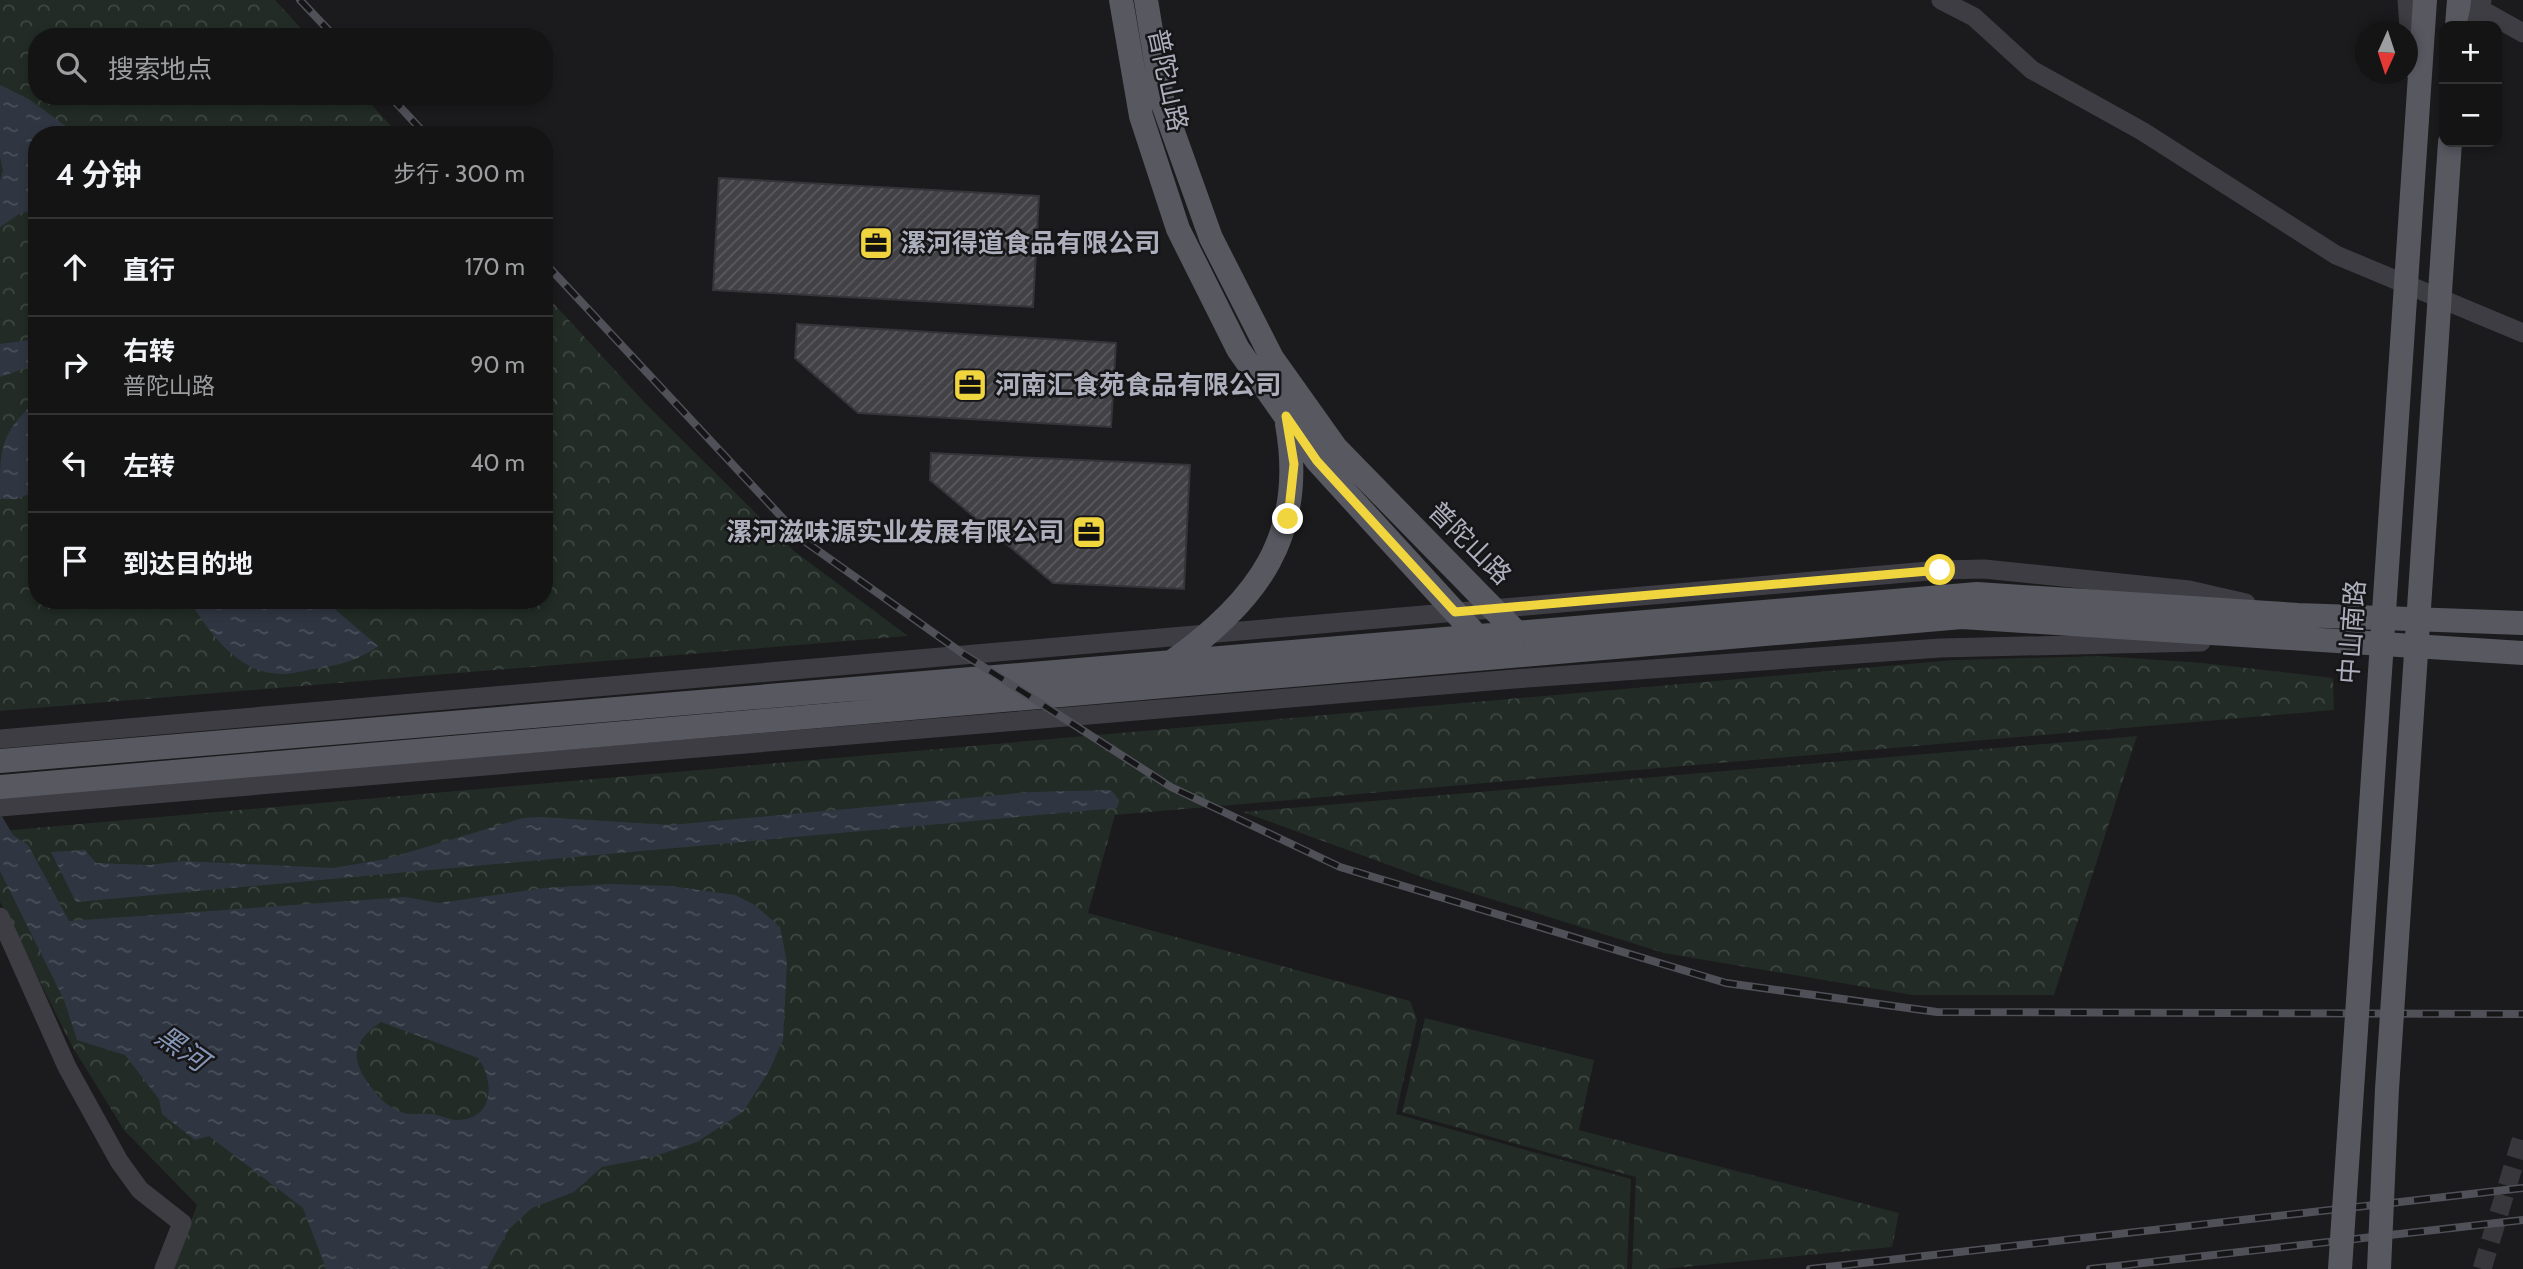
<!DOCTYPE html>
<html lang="zh">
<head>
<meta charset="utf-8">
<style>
	body { margin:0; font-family:Cabin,"Noto Sans SC",sans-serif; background:#212122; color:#f1f3f6 }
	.controls { position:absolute; right:21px; top:21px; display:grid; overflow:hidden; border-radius:14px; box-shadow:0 4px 10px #0003 }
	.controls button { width:63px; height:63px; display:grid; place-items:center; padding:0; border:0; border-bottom:2px solid #333334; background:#141415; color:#f1f3f6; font:35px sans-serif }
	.compass { position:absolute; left:2355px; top:21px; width:63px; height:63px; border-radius:50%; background:#141415; box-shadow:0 4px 10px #0003; rotate:183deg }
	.stop { position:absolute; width:21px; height:21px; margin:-16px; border:5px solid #f0d53f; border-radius:50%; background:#fff }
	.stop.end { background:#f0d53f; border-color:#fff; box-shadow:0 2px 7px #0008 }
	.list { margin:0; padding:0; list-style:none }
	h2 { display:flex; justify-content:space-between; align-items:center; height:91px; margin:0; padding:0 28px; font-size:30px }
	h2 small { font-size:23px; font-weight:400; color:#9d9ea0 }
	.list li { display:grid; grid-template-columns:46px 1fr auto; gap:21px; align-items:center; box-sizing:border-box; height:98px; padding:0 28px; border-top:2px solid #333334 }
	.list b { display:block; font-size:26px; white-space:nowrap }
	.list p { margin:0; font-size:23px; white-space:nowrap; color:#9d9ea0 }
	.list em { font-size:23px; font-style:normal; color:#9d9ea0 }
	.icon { flex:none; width:38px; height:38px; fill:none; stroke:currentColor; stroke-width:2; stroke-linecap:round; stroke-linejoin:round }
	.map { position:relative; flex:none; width:2523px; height:1269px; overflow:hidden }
	.search { position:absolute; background:#141415; box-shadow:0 4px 10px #0003; left:28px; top:28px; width:525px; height:77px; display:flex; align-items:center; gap:18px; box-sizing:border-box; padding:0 24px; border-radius:28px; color:#9d9ea0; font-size:26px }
	.panel { position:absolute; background:#141415; box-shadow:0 4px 10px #0003; left:28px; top:126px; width:525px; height:483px; border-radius:28px }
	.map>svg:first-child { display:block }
	.forest { fill:url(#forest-crowns) }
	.water { fill:url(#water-ripples); fill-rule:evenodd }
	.building { fill:url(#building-hatch); stroke:#353438; stroke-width:2 }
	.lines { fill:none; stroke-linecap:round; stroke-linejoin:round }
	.minor-tunnel { stroke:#38383c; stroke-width:19; stroke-dasharray:19 10; stroke-linecap:butt }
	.minor { stroke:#3d3d43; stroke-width:19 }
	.major { stroke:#575860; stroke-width:24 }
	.rail-casing { stroke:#505158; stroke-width:8 }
	.rail { stroke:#161518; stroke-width:5; stroke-dasharray:16; stroke-linecap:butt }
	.minor-bridge { stroke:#3d3d43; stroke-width:19 }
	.major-bridge { stroke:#575860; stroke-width:24 }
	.route { stroke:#f0d53f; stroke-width:9 }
	.labels { text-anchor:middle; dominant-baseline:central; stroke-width:5; stroke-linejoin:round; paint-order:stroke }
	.street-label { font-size:26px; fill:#adafbc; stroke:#161518 }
	.poi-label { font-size:26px; font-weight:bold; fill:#adafbc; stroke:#161518; text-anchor:start }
	.water-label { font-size:28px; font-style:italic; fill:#8596b6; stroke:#161518 }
</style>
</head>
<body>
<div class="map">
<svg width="2523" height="1269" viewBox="0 0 2523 1269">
	<defs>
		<pattern id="forest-crowns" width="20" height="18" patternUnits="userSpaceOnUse" patternTransform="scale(1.75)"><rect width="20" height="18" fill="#222b25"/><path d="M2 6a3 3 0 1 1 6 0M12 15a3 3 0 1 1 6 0" fill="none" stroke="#3f4743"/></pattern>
		<pattern id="water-ripples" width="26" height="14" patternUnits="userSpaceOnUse" patternTransform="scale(1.75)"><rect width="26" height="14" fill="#303641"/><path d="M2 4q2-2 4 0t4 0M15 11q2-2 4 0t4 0" fill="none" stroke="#4b515a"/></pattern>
		<pattern id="building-hatch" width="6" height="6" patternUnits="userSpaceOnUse" patternTransform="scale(1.75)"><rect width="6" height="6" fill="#424246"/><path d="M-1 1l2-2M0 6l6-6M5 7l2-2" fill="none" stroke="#5b5b5f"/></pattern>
	</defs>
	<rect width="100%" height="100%" fill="#1b1a1c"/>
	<path class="forest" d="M0 0H275L309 37H37V96H364L399 135H37V600H544V293L647 405 794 551 908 636 0 711Z
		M2101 656 2203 663 2333 678 2334 710 1115 815 1088 913 1410 1001 1417 1019 1396 1114 1631 1179 1627 1269H174L197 1205 124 1130 72 1046 0 902V831L1954 660Z
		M2137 736 2054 995H1912L1664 953 1427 879 1243 812Z
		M1425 1018 1594 1060 1579 1130 1899 1213 1892 1247 1663 1269H1632L1636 1177 1402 1112Z"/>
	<path class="water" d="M0 85 29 99 78 135H37V209L19 214 0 227V181L3 170 0 157Z
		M37 339V364L0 377V344Z
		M37 400V451L31 462 37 464V491L16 499H0C0 447 0 434 37 400Z
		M189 600H324L378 646C358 661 339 665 314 669 303 671 292 674 282 674 238 674 210 633 189 600Z
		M1111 790 1119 800 1117 808 76 902 51 852 85 850 96 863 149 865 183 861 333 868 386 859 523 818 541 817 671 825 1033 792Z
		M0 813 13 835 28 845 69 921 405 897 439 903 544 888 610 884 670 886 735 895 755 905 780 927 787 962 783 1040 769 1071 743 1112 697 1142 649 1158 602 1167 574 1192 532 1208 509 1229 487 1269H326L303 1208 209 1136 195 1140 162 1114 159 1099 125 1055 77 1040 64 1000 0 871ZM381 1022 478 1058C495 1081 494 1120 457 1120 448 1120 439 1114 431 1114 422 1113 412 1115 404 1113 390 1109 379 1098 371 1087 350 1059 351 1043 381 1022Z"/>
	<path class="building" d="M719 178 1039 196 1033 307 713 290Z
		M797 324 1116 343 1111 427 858 413 795 358Z
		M931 453 1190 465 1184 589 1053 583 930 480Z"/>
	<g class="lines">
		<path class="minor-tunnel" d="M2482 1269 2523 1134"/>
		<path class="minor" d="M1941 0 1974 17 2032 70 2142 131 2336 255 2523 333
			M2407 0 2412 69
			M2466 1 2523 33
			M0 739 1940 570 1984 569 2189 590 2246 603
			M0 807 1514 679 1940 648 2201 642
			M0 917 67 1067 119 1161 140 1190 182 1223 164 1269"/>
		<path class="major" d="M1121 0 1141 116 1178 229 1238 349 1317 461 1477 636 1486 642
			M1146 0 1163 104 1211 238 1272 358 1336 448 1517 633 1514 644
			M2457 26 2459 0
			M1170 663C1258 601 1307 535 1287 424
			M0 761 1977 594 2298 615 2523 623
			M0 787 1962 617 2523 653"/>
		<g class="rail-casing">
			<path id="rail" d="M300 0 335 37
				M390 96 426 135
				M544 262 803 540 962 653 1171 787 1340 867 1726 983 1937 1012 2523 1014
				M1810 1269 2523 1188
				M2090 1269 2523 1220"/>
		</g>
		<use href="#rail" class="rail"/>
		<path class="minor-bridge" d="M2476 26 2482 0"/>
		<path class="major-bridge" d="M2340 1269 2425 0
			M2379 1269 2387 1089 2450 142"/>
	</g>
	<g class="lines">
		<path class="route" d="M1288 519 1294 464 1286 416 1317 461 1455 612 1940 570"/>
	</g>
	<defs>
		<g id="office-square" transform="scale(1.75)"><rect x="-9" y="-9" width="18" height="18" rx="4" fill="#f0d53f" stroke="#161518"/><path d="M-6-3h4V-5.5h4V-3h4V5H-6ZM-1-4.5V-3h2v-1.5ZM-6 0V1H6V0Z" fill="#111"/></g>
	</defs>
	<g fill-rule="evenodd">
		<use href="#office-square" x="876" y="243"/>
		<use href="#office-square" x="970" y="385"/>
		<use href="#office-square" x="1089" y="532"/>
	</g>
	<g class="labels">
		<g class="street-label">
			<text transform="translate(1168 80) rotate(78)">普陀山路</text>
			<text transform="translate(1470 543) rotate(45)">普陀山路</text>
			<text transform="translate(2352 632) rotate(-86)">中山南路</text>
		</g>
		<g class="poi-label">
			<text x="900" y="243">漯河得道食品有限公司</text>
			<text x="995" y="385">河南汇食苑食品有限公司</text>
			<text x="1064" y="532" text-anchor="end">漯河滋味源实业发展有限公司</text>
		</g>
		<g class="water-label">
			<text transform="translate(182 1048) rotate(35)">黑河</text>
		</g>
	</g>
</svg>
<div class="controls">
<button>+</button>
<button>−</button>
</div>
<svg class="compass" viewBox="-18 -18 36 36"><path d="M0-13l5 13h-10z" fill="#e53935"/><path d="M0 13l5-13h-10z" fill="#9d9ea0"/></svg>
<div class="stop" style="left:1940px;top:570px"></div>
<div class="stop end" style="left:1288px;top:519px"></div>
<div class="search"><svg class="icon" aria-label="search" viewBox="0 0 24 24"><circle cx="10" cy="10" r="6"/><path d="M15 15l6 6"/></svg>搜索地点</div>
<section class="panel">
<h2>4 分钟<small>步行 · 300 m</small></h2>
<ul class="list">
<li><svg class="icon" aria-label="ahead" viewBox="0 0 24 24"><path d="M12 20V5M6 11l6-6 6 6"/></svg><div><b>直行</b></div><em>170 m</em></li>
<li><svg class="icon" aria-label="right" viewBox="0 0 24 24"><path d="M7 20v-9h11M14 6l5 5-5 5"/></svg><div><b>右转</b><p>普陀山路</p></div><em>90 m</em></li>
<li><svg class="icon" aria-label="left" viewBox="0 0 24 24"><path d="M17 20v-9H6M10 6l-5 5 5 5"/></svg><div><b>左转</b></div><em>40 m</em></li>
<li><svg class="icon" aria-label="arrive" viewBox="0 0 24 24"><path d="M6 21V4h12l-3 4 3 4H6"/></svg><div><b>到达目的地</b></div></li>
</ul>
</section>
</div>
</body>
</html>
